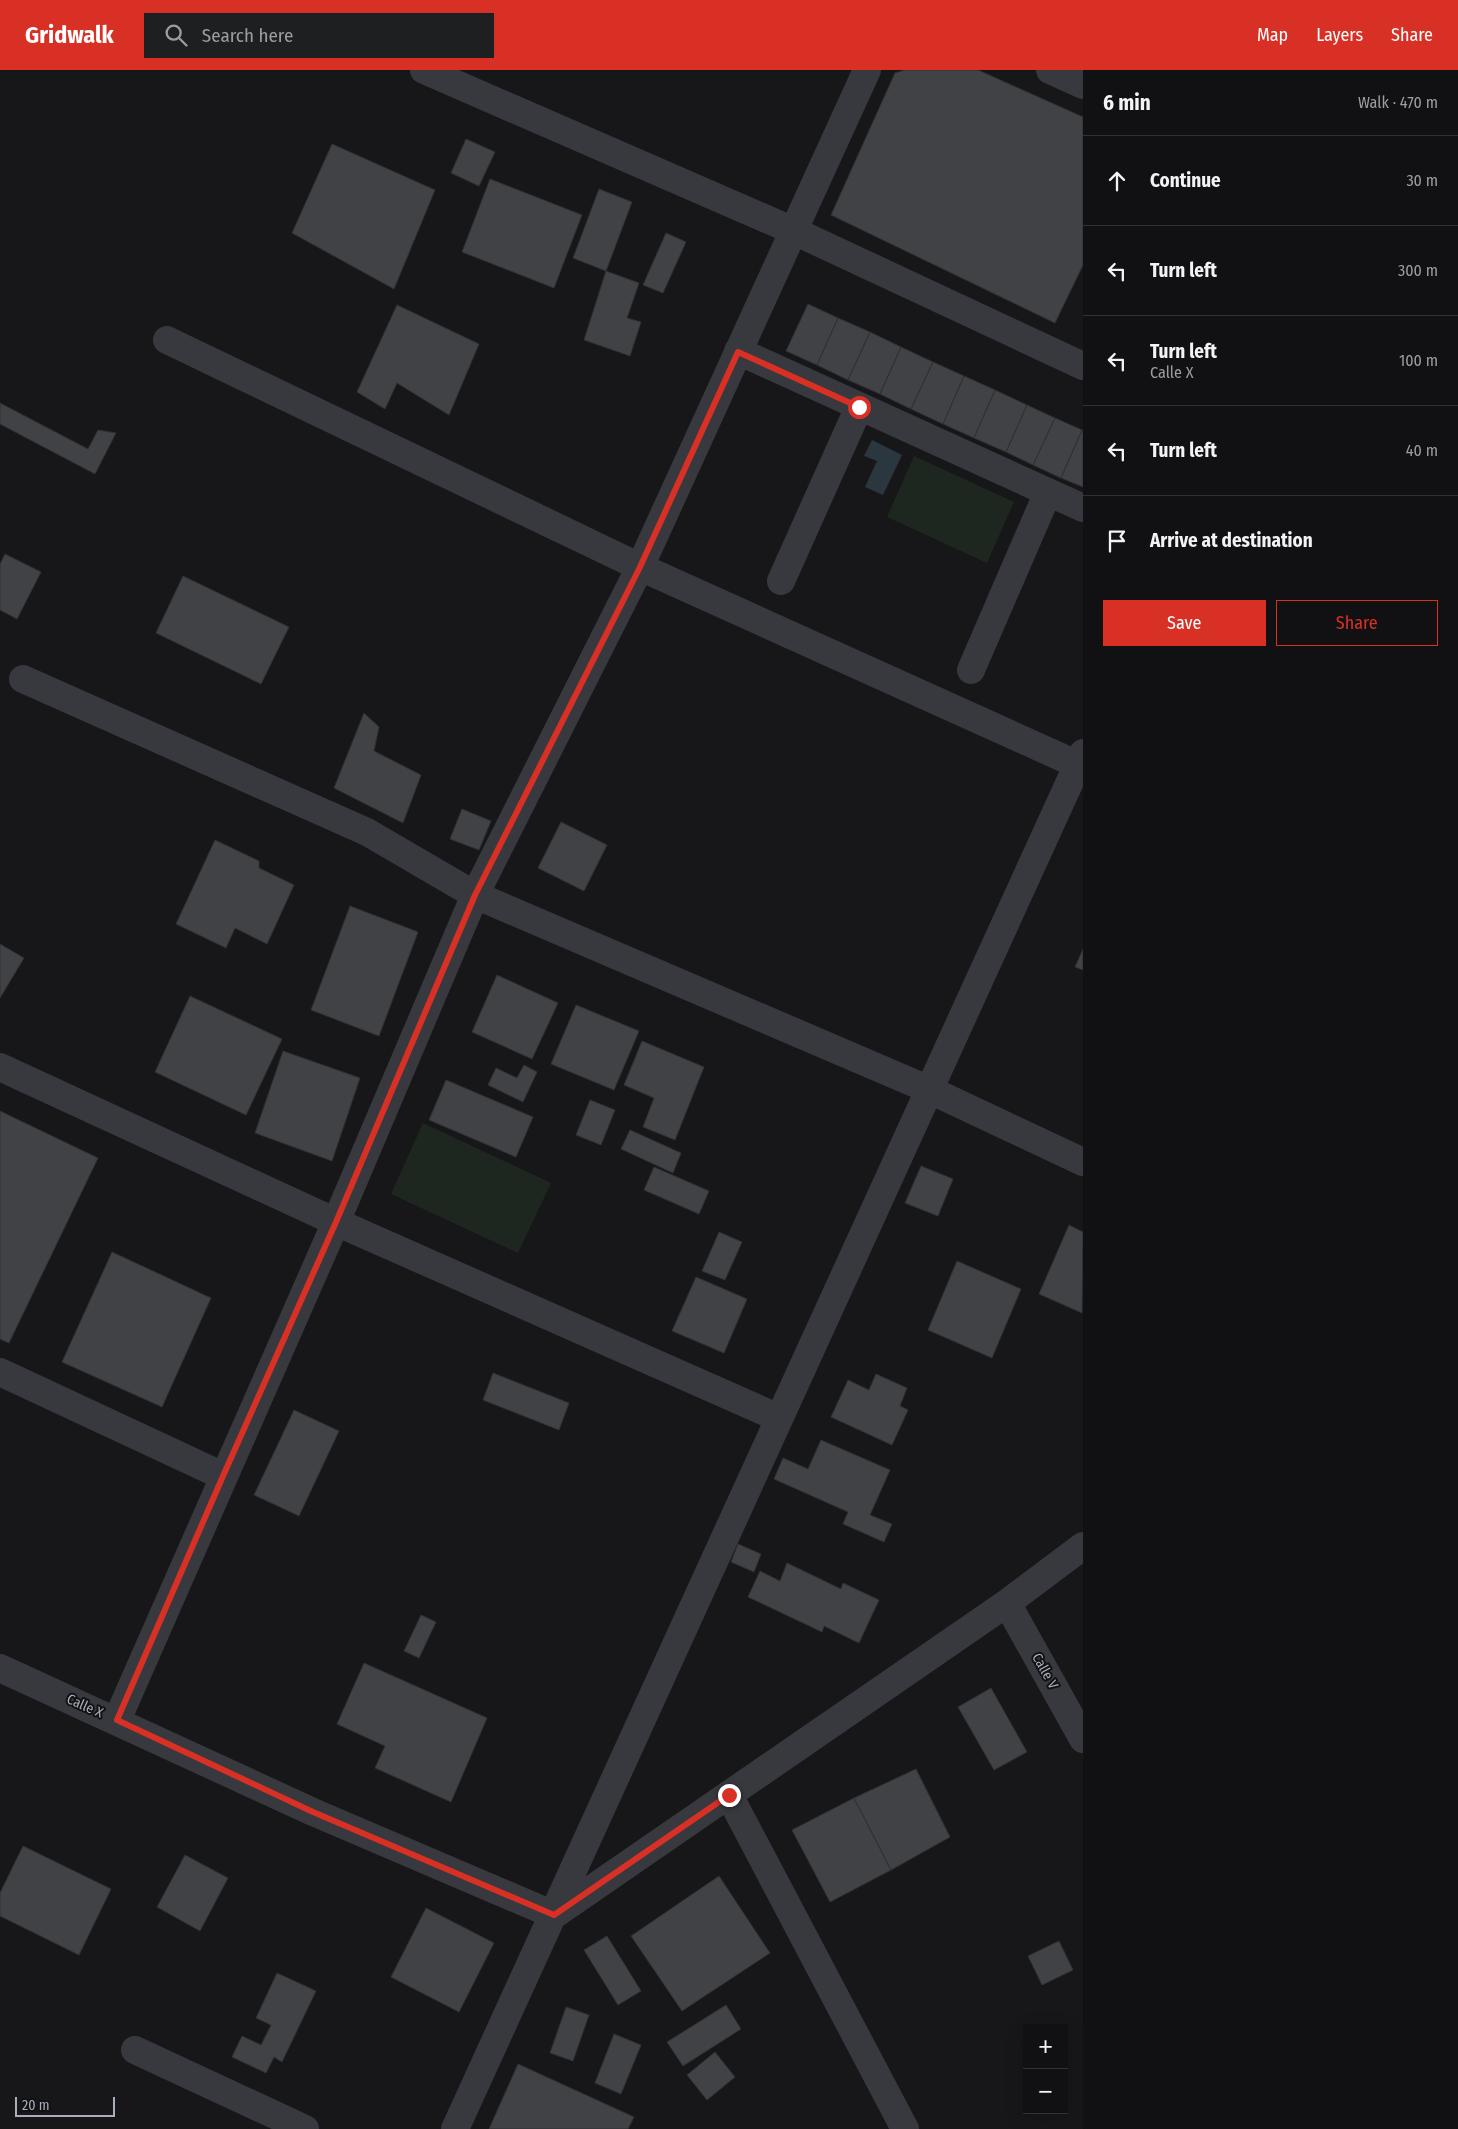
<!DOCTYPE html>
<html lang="en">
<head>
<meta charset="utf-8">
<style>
	body { margin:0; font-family:"Fira Sans Condensed",sans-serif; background:#1e1f21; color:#f1f3f6 }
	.controls { position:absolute; right:15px; bottom:15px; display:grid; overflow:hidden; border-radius:0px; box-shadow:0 5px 20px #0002 }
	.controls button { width:45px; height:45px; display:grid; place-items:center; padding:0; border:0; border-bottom:1px solid #303133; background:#111113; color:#f1f3f6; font:25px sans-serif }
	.scale { position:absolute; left:15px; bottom:12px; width:100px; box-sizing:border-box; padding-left:5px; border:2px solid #a8aeba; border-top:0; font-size:14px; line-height:18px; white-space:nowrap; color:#a8aeba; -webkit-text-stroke:4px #121214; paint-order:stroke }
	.stop { position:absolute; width:15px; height:15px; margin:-11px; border:4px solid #d93025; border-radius:50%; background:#fff }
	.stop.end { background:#d93025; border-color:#fff; box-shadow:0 1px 5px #0008 }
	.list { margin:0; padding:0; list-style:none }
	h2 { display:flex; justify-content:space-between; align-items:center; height:65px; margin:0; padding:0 20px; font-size:21px }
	h2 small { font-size:16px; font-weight:400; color:#9c9da0 }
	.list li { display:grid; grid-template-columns:32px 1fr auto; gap:15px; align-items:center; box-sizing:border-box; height:90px; padding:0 20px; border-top:1px solid #303133 }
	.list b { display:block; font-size:19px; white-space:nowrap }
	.list p { margin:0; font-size:16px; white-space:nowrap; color:#9c9da0 }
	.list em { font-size:16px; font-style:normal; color:#9c9da0 }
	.actions { display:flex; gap:10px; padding:15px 20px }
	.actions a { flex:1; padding:11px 0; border:1px solid #d93025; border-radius:0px; text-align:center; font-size:18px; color:#d93025 }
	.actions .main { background:#d93025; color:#fff }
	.icon { flex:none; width:28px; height:28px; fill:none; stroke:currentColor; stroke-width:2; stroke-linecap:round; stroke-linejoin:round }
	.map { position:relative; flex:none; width:1083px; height:2059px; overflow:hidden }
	header { display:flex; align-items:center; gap:30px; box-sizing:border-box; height:70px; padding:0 25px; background:#d93025; color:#fff }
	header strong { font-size:24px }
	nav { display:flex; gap:28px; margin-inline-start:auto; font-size:18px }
	.search { width:350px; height:45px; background:#1e1f21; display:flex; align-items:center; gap:12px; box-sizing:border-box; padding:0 18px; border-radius:0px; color:#9c9da0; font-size:19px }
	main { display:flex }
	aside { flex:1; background:#111113 }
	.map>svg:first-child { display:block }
	.green { fill:#1e271f }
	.water { fill:#2b373e }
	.building { fill:#414246; stroke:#303135 }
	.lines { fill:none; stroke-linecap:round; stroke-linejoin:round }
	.minor { stroke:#37393e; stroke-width:28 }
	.route { stroke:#d93025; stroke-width:6 }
	.labels { text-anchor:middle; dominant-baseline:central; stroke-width:4; stroke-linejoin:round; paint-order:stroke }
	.street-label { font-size:14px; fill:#a8aeba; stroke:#121214 }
</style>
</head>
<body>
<header>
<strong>Gridwalk</strong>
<div class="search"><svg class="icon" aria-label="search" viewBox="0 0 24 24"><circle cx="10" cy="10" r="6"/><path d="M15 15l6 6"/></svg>Search here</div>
<nav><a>Map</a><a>Layers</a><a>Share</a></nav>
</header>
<main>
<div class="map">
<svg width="1083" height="2059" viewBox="0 0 1083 2059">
	<rect width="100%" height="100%" fill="#171719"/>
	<path class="green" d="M914 386 1014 432 987 493 887 447Z
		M423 1053 551 1113 518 1183 391 1124Z"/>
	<path class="water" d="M872 370 902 385 883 425 865 417 877 391 864 386Z"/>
	<path class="building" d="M905 0H978L1083 47V195L1055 253 831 145 895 3Z
		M466 69 495 82 479 116 451 103Z
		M332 74 435 120 394 219 292 163Z
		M490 109 582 145 554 218 462 182Z
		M599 119 632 132 606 201 573 188Z
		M666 163 686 172 663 223 643 215Z
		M606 201 639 213 627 248 641 252 630 286 584 270Z
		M808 234 838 248 817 295 786 281Z
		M397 235 479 274 449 345 397 313 385 339 357 322Z
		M838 248 870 262 848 310 817 295Z
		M870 262 901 277 880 324 848 310Z
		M901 277 933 292 911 339 880 324Z
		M933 292 964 306 943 354 911 339Z
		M964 306 995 320 974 368 943 354Z
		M995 320 1027 335 1006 382 974 368Z
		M0 333 88 379 98 360 116 363 95 404 0 354Z
		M1027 335 1055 348 1033 395 1006 382Z
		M1055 348 1082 360 1061 408 1033 395Z
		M1082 360 1083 361V417L1061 408Z
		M5 484 41 502 17 549 0 540V494Z
		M183 506 289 557 261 614 156 563Z
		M364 643 379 657 374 681 421 705 403 753 334 718Z
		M462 739 491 751 479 780 450 769Z
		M561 752 607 775 584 821 538 798Z
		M215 770 259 791V798L294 815 267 874 235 858 226 878 176 854Z
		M350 836 418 862 379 966 311 940Z
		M0 874 24 888 0 928Z
		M1083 879V900L1075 897Z
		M497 905 558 933 532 989 472 962Z
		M190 926 282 969 246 1045 155 1002Z
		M576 935 639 961 614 1020 551 994Z
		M642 971 704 997 675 1070 643 1057 654 1028 624 1015Z
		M283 981 360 1008 332 1091 255 1063Z
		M524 995 537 1002 523 1032 488 1015 496 998 517 1008Z
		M446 1010 533 1047 516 1087 429 1050Z
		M590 1030 615 1040 601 1075 576 1065Z
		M0 1041 98 1088 9 1273 0 1269Z
		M630 1060 681 1083 673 1103 621 1079Z
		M921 1096 953 1109 938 1146 905 1133Z
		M654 1097 709 1121 699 1144 644 1120Z
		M1069 1155 1083 1162 1082 1243 1039 1224Z
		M719 1162 742 1172 725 1210 702 1201Z
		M112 1182 211 1228 162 1337 62 1292Z
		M957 1191 1021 1219 992 1288 928 1260Z
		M696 1207 747 1229 724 1283 672 1261Z
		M493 1303 569 1333 559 1360 483 1330Z
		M876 1304 907 1318 900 1336 908 1340 892 1375 831 1347 848 1310 869 1320Z
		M294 1340 339 1361 299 1446 254 1425Z
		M821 1370 890 1400 870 1445 892 1454 884 1472 843 1454 848 1442 774 1409 783 1388 808 1399Z
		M738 1474 761 1484 754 1502 731 1492Z
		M787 1493 841 1519 843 1513 879 1530 859 1573 824 1556 822 1562 748 1527 760 1501 780 1511Z
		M421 1545 436 1552 419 1588 404 1581Z
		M364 1593 487 1648 451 1732 375 1698 385 1676 337 1654Z
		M991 1618 1027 1682 994 1700 958 1637Z
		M916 1699 950 1767 891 1800 854 1728Z
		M854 1728 891 1800 830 1832 792 1760Z
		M23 1776 111 1819 79 1885 0 1846V1823Z
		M185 1785 228 1808 200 1861 157 1837Z
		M719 1806 770 1883 682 1941 631 1866Z
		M426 1838 494 1873 459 1942 391 1907Z
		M607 1866 641 1921 618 1935 584 1880Z
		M1059 1871 1073 1900 1042 1915 1028 1886Z
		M277 1903 316 1921 282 1992 274 1987 266 2003 232 1987 242 1966 261 1975 271 1955 256 1948Z
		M726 1935 741 1959 683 1996 667 1972Z
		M566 1937 589 1945 573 1991 550 1983Z
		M614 1964 641 1975 621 2024 595 2013Z
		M715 1982 735 2007 707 2030 687 2005Z
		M518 1994 634 2047 628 2059H489Z"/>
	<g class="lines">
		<path class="minor" d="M424 0 794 161 1083 296
			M1050 0 1083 15
			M167 270 640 497 1083 697
			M738 281 1083 438
			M781 511 859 337
			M971 600 1048 422
			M23 609 367 762 475 825 930 1020 1083 1092
			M0 997 336 1152 779 1348
			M0 1302 223 1406
			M1007 1533 1083 1669
			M0 1598 313 1742 554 1845 1007 1533 1083 1476
			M117 1650 336 1152 475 825 640 497 867 0
			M729 1725 905 2059
			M135 1980 305 2059
			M455 2059 1083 683"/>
	</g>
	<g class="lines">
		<path class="route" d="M729 1725 554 1845 313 1742 117 1650 223 1406 336 1152 475 825 640 497 738 282 859 337"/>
	</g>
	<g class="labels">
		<g class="street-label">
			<text transform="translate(1045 1601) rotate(61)">Calle V</text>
			<text transform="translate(85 1636) rotate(24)">Calle X</text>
		</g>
	</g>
</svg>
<div class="controls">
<button>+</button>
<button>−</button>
</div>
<div class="scale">20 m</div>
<div class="stop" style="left:859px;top:337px"></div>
<div class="stop end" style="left:729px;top:1725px"></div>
</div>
<aside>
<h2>6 min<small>Walk · 470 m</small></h2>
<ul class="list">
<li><svg class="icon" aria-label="ahead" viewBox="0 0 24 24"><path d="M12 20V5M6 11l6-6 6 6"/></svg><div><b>Continue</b></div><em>30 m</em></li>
<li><svg class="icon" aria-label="left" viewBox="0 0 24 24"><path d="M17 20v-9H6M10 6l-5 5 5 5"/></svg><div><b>Turn left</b></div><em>300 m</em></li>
<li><svg class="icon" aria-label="left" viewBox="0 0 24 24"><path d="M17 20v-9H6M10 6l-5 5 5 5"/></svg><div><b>Turn left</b><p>Calle X</p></div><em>100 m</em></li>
<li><svg class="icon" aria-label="left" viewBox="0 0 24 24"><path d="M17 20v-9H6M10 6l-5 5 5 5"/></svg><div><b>Turn left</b></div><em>40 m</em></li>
<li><svg class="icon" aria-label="arrive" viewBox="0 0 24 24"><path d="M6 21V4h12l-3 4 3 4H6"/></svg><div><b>Arrive at destination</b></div></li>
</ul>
<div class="actions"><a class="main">Save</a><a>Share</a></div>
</aside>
</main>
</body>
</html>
